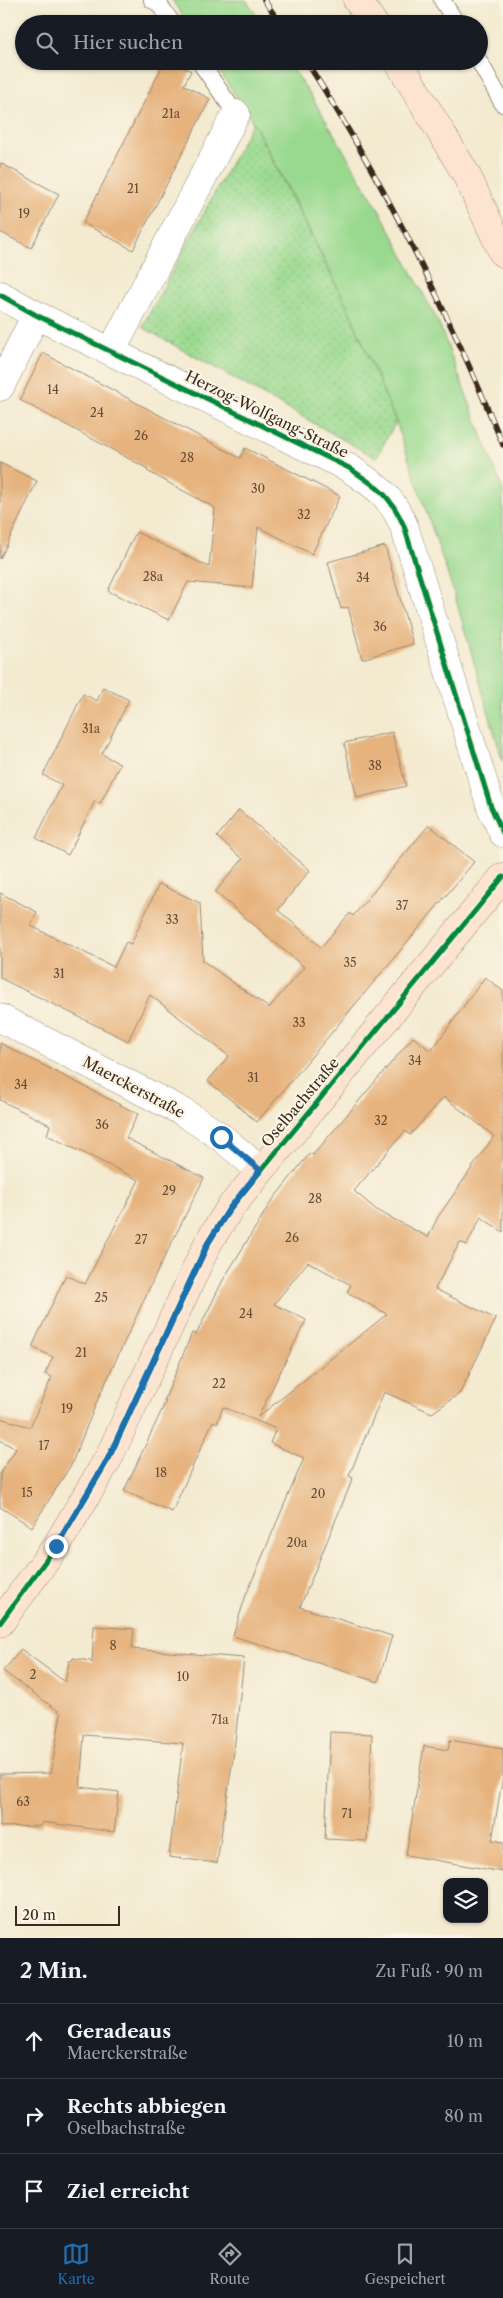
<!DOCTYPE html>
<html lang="de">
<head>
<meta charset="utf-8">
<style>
	body { margin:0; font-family:"Libre Caslon Text",serif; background:#242831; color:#f1f3f6 }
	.controls { position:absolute; right:15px; bottom:15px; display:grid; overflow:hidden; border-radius:10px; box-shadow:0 1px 4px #0004 }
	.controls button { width:45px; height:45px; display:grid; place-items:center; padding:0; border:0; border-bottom:1px solid #363941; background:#171b24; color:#f1f3f6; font:25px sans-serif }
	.scale { position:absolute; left:15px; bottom:12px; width:105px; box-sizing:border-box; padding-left:5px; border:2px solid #3b2a1e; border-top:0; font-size:14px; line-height:18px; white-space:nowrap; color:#3b2a1e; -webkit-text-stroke:4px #fcf5e5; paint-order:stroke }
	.stop { position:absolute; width:15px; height:15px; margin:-11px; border:4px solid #1f6fb2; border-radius:50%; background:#fff }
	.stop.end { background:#1f6fb2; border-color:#fff; box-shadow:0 1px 5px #0008 }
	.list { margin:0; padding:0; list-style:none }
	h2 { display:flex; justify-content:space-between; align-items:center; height:65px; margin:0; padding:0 20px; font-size:21px }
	h2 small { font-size:16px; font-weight:400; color:#9ea1a6 }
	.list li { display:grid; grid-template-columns:32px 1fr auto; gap:15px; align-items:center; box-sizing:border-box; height:75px; padding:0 20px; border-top:1px solid #363941 }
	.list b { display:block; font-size:19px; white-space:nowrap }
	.list p { margin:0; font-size:16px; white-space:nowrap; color:#9ea1a6 }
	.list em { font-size:16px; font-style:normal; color:#9ea1a6 }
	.icon { flex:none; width:28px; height:28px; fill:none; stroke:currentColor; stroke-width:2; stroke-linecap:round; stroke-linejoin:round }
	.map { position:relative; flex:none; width:503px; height:1938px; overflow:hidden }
	.search { position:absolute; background:#171b24; box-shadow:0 1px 4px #0004; left:15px; right:15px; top:15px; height:55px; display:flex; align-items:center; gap:12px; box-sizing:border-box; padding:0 18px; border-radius:28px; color:#9ea1a6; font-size:19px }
	.sheet { height:290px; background:#171b24 }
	nav { display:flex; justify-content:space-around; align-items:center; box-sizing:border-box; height:70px; border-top:1px solid #363941; background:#171b24; font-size:14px; color:#9ea1a6 }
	nav a { display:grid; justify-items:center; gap:2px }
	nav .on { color:#1f6fb2 }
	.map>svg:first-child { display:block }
	.grass { fill:#99d98f; stroke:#6a8256 }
	.park { fill:url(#park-dots); stroke:#6a8256 }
	.building { fill:#e6b37e; fill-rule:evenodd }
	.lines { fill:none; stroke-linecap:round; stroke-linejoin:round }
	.lane-casing { stroke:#978a77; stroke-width:18 }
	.street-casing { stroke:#978a77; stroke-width:29 }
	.secondary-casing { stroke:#978a77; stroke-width:29 }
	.lane { stroke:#fff; stroke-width:16 }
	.street { stroke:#fff; stroke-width:28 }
	.secondary { stroke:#fde4d0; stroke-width:28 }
	.rail-casing { stroke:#3b2a1e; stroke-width:5.5 }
	.rail { stroke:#fcf5e5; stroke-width:4; stroke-dasharray:11; stroke-linecap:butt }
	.cycleway-casing { stroke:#fcf5e5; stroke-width:8 }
	.cycleway { stroke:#00873e; stroke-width:5 }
	.route { stroke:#1f6fb2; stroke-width:6 }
	.labels { text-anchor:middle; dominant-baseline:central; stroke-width:4.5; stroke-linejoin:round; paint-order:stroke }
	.number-label { font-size:12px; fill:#664c36 }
	.street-label { font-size:15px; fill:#3b2a1e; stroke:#fcf5e5 }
</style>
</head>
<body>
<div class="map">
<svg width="503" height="1938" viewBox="0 0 503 1938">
	<defs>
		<pattern id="park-dots" width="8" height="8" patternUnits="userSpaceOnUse" patternTransform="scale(1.25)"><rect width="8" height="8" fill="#99d98f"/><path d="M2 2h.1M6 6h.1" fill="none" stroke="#85ba7b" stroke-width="1.8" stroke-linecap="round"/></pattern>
	</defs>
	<rect width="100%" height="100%" fill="#fcf5e5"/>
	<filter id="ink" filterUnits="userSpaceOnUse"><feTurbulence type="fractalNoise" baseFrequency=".02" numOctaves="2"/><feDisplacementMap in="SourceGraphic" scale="10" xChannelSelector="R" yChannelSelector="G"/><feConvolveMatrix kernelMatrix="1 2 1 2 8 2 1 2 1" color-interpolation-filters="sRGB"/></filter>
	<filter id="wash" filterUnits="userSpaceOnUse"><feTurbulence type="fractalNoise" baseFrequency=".0096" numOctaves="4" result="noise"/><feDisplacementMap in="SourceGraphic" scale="20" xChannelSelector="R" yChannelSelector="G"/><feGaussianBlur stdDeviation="1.12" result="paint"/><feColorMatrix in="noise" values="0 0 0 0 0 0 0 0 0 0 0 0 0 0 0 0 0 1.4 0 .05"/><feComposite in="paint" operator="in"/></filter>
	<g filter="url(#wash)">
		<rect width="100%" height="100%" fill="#f3ead0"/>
		<path class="grass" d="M172 0H246L263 24H188Z
			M213 61H288L313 99 382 215 439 324 503 490V762L453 590 396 422 348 308 290 192 253 122Z"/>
		<path class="park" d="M253 122 348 308 396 422 376 458 142 327Z"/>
		<g id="blocks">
			<path class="building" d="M165 61H173L191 71 184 85 210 99 133 250 83 223Z
				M0 163 59 194 31 248 0 232Z
				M43 353 240 458 245 448 340 496 312 554 258 527 252 588 188 582 169 620 108 591 136 532 209 567 215 508 147 471 148 469 20 400Z
				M0 463 37 481 0 559Z
				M385 546 413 644 362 659 348 607 341 609 328 562Z
				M103 687 129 700 102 754 120 764 100 804 95 801 68 855 36 838 62 785 43 775 83 694 97 701Z
				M392 732 406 786 357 798 344 743Z
				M239 810 310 870 278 910 321 947 350 913 353 916 429 825 474 862 257 1122 208 1081 229 1056 150 995 128 1041 0 978V893L37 912 31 926 114 967 126 942 131 944 159 884 200 903 203 961 269 1008 304 967 215 892 243 859 217 837Z
				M485 977 503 991V1232L481 1217 467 1245 460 1242 435 1289 496 1319 460 1393 432 1413 384 1392 349 1476 353 1478 300 1607 392 1636 378 1682 233 1636 246 1595 304 1458 270 1443 276 1429 223 1407 217 1423 213 1421 172 1512 124 1491 166 1401H164L192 1333 196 1335 223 1280 271 1202 310 1153 313 1155 413 1037 431 1051ZM444 1097 494 1136 438 1217 428 1237 378 1211 354 1191 405 1131 410 1135ZM308 1262 351 1285 347 1292 387 1314 258 1417 306 1320 274 1304Z
				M0 1043 138 1114 126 1138 204 1178 154 1278 98 1399 71 1465 32 1527 0 1507V1474L16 1449 0 1440V1418L30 1427 52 1377 45 1374 53 1357 32 1347 66 1275 85 1284 139 1180 47 1135 50 1125 0 1100Z
				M94 1626 134 1629 132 1649 244 1658 234 1751 217 1863 169 1857 183 1743 84 1735 80 1787 119 1792 114 1832 42 1822 41 1826 0 1827V1774L51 1773 61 1713 3 1671 21 1649 65 1682 69 1661H72L73 1658 90 1661 92 1663Z
				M330 1732 372 1734 367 1841 325 1839Z
				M450 1740 503 1749V1776L492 1840 503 1842V1872L406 1855 424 1746 448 1750Z"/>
		</g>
	</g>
	<g filter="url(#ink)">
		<use href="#blocks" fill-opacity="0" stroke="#978a77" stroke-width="1"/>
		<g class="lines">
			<g class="lane-casing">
				<path id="lane" d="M152 0 158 3 173 24
					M442 0 457 24
					M199 61 236 114
					M479 61 503 104"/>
			</g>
			<g class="street-casing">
				<path id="street" d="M0 295 36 315 349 468C378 488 389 493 404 526L491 807 503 833
					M112 350 236 114
					M0 387 36 315
					M0 1018 183 1112 221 1137 260 1170"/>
			</g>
			<g class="secondary-casing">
				<path id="secondary" d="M357 0 374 24
					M398 61 466 174 503 253
					M0 1623 57 1545 108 1459 208 1243 230 1208 503 877"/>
			</g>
			<use href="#lane" class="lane"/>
			<use href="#street" class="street"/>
			<use href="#secondary" class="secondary"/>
			<g class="rail-casing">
				<path id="rail" d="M264 0 281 24
					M306 61C385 183 448 311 503 445"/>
			</g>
			<use href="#rail" class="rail"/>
			<g class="cycleway-casing">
				<path id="cycleway" d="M0 295 36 315 349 468C378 488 389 493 404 526L491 807 503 833
					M0 1623 57 1545 108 1459 208 1243 230 1208 503 877"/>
			</g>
			<use href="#cycleway" class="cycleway"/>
		</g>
	</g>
	<g class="lines" filter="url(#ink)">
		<path class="route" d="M56 1546 108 1459 208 1243 230 1208 260 1170 221 1137"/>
	</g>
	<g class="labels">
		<g class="number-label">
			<text x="171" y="113">21a</text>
			<text x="133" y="188">21</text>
			<text x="24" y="213">19</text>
			<text x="53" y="389">14</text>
			<text x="97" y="412">24</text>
			<text x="141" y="435">26</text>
			<text x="187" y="457">28</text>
			<text x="258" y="488">30</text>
			<text x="304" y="514">32</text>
			<text x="153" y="576">28a</text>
			<text x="363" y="577">34</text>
			<text x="380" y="626">36</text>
			<text x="91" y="728">31a</text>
			<text x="375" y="765">38</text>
			<text x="402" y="905">37</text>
			<text x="172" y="919">33</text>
			<text x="350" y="962">35</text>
			<text x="59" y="973">31</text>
			<text x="299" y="1022">33</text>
			<text x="415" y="1060">34</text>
			<text x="253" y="1077">31</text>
			<text x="21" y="1084">34</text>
			<text x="381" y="1120">32</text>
			<text x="102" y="1124">36</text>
			<text x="169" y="1190">29</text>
			<text x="315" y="1198">28</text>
			<text x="292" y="1237">26</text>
			<text x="141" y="1239">27</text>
			<text x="101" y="1297">25</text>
			<text x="246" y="1313">24</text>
			<text x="81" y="1352">21</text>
			<text x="219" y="1383">22</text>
			<text x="67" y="1408">19</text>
			<text x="44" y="1445">17</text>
			<text x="161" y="1472">18</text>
			<text x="27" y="1492">15</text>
			<text x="318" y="1493">20</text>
			<text x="297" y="1542">20a</text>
			<text x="113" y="1645">8</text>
			<text x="33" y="1674">2</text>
			<text x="183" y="1676">10</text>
			<text x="220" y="1719">71a</text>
			<text x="23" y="1801">63</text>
			<text x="347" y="1813">71</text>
		</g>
		<g class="street-label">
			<text transform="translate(267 414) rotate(26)">Herzog-Wolfgang-Straße</text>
			<text transform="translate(134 1087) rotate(28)">Maerckerstraße</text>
			<text transform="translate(300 1102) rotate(-50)">Oselbachstraße</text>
		</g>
	</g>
</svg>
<div class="controls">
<button><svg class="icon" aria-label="layers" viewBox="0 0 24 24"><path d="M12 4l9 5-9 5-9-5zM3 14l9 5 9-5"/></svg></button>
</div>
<div class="scale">20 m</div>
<div class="stop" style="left:221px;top:1137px"></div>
<div class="stop end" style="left:56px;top:1546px"></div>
<div class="search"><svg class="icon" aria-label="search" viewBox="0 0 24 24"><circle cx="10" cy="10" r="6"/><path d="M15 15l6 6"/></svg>Hier suchen</div>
</div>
<section class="sheet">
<h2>2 Min.<small>Zu Fuß · 90 m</small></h2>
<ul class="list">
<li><svg class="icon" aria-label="ahead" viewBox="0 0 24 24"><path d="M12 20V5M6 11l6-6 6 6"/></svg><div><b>Geradeaus</b><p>Maerckerstraße</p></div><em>10 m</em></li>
<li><svg class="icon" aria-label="right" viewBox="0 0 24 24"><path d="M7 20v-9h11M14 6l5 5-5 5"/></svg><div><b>Rechts abbiegen</b><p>Oselbachstraße</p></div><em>80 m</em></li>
<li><svg class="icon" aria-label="arrive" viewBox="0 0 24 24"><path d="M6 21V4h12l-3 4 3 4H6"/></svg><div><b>Ziel erreicht</b></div></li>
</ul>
</section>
<nav>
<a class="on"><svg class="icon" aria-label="map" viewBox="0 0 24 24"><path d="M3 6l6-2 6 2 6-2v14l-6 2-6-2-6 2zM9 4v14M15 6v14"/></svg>Karte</a>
<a><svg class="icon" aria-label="directions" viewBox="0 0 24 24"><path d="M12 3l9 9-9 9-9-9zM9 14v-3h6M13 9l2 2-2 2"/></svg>Route</a>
<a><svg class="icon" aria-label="saved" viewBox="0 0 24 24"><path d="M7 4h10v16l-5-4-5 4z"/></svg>Gespeichert</a>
</nav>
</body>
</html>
